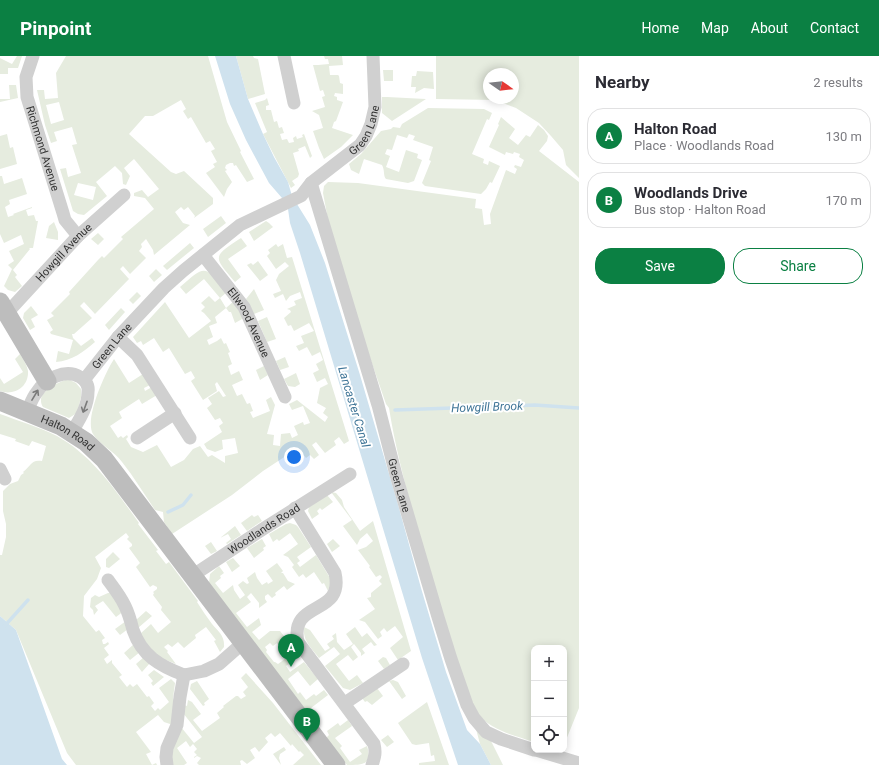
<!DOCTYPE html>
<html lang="en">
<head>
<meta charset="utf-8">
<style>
	body { margin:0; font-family:Roboto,sans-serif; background:#f7f7f7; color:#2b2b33 }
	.controls { position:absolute; right:12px; bottom:12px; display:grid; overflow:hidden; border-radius:8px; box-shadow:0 2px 10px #0003 }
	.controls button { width:36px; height:36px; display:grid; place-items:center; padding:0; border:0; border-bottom:1px solid #e1e1e2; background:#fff; color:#2b2b33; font:20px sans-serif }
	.compass { position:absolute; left:483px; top:12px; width:36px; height:36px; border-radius:50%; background:#fff; box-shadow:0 2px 10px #0003; rotate:104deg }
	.you { position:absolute; left:294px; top:401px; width:14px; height:14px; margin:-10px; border:3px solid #fff; border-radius:50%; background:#1a73e8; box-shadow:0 0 0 6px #1a73e833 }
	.badge { display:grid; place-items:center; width:26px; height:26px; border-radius:50%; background:#0b8043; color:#fff; font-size:13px; font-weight:700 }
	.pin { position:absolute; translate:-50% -33px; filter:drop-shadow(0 1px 2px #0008) }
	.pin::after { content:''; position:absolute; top:21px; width:14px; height:12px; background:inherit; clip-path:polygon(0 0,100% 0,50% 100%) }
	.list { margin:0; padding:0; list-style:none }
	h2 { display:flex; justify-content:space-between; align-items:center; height:52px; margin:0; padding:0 16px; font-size:17px }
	h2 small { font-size:13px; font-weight:400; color:#7c7c81 }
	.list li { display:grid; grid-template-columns:26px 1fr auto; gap:12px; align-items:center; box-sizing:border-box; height:56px; margin:0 8px 8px; padding:0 8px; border:1px solid #e1e1e2; border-radius:16px }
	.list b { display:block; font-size:15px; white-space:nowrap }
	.list p { margin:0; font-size:13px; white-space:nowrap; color:#7c7c81 }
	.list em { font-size:13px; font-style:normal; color:#7c7c81 }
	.actions { display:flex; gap:8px; padding:12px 16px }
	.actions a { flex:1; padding:9px 0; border:1px solid #0b8043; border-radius:16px; text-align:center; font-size:14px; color:#0b8043 }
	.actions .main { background:#0b8043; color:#fff }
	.icon { flex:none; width:22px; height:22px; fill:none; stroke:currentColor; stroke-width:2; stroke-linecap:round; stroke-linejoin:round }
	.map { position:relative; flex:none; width:579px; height:709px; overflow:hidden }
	header { display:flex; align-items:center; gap:24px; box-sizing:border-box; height:56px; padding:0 20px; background:#0b8043; color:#fff }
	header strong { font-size:19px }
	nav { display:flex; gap:22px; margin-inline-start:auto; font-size:14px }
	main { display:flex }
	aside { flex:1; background:#fff }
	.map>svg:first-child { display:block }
	.green { fill:#e6ecdf; fill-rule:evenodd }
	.water { fill:#cfe2ee }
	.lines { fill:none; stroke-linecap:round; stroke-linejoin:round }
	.stream { stroke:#cfe2ee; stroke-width:3.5 }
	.street { stroke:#d0d0d0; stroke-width:13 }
	.secondary { stroke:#bdbdbd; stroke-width:19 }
	.oneway { stroke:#7a7a7a }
	.labels { text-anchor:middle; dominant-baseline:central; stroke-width:4; stroke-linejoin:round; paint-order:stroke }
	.street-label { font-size:11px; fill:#333; stroke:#fff }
	.water-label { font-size:12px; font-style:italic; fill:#3f7597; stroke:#fff }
</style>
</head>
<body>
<header>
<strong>Pinpoint</strong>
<nav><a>Home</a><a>Map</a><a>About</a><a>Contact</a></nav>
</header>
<main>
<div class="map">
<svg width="579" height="709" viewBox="0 0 579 709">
	<rect width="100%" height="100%" fill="#fff"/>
	<path class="green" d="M17 0H22L18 12H8V18H0V2L12 8Z
		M66 0H208L227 66 241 95 240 96 254 123 247 126 236 109 234 110 233 107H230L226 109 225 112 227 114 225 115 232 126 227 133 224 141 206 117 215 111 213 108 217 106 211 95 215 93 210 85 206 87 191 61 188 63 183 55 186 53 181 44 153 60H145L129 78 171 116 176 118 184 115 213 142V148L194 162 195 160 188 151 184 154 181 151 175 156 183 167 190 169 154 199 153 194 146 183 141 188 142 191 139 195 146 202 130 218 123 210 120 213 129 223 95 258 84 246 80 250 92 262 74 278H72L73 282 81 290 92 282 95 286C83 296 72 305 56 306L58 295 69 298 73 284 51 278 50 276 53 274 47 264 54 260 51 257 70 238 69 236 98 204 102 200 104 202 123 183 121 181 154 153 145 142 134 140V137L142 134 148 141 159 133 134 103 124 112 130 120 126 129 123 128 122 117 115 110 96 126 107 140 84 159 78 158 73 155 60 113 66 112 68 121 81 117 72 89 77 88 72 71 54 76 57 85 51 87 45 69 37 34H44L45 43 58 42 56 17ZM59 46 64 64 51 68 46 49ZM78 127 96 131 93 144 74 139Z
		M236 0H253L254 2 258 3 265 38 248 43Z
		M324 0H342L343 9 329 10 330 19H338L339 20 340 27 343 28V38L335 37 334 40 337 41V44L343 46 336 65 334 66 332 72 353 79 341 91 324 103 319 92 313 75 323 72 319 59 312 55 325 51 322 41 325 40 323 34 320 35 313 9H318L329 8 328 3H325Z
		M436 0H579V122L566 109 563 94 551 80 539 67 516 52 495 44 436 43ZM489 18H513V42H489Z
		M383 14H393V25H384Z
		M417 15 433 16 434 33 424 32 415 37 416 31H411L412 20H416Z
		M9 29H16L18 42 0 46V43H10Z
		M382 41H387L426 43 392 65 382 57Z
		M267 42 269 49 266 50V54H271L274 66 277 65 279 72 282 71 284 77 280 78 282 84 287 83 289 87 294 86 293 82 296 80 297 83 303 81 302 79 304 78 312 100 310 102 305 90 298 93 299 95 293 97 299 118 298 121 292 125 295 129 291 132 263 78 267 76 255 47 265 44Z
		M428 52 484 53 492 57 489 64 487 63 472 98 484 103 483 107 488 109 489 105 500 110 492 127 490 126 486 133 481 138 425 130 422 127 431 105 429 104 433 91 413 84 415 80 409 78 407 82 397 79 392 94 387 93 385 98 390 100 386 111 399 116 406 94 418 98 417 102 422 104 414 125 408 127 386 123C383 120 385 114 382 109L364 103 359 118 351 114 349 108 361 98 381 75 391 73 393 71 400 72 402 68Z
		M501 61 515 73 509 82 518 89 526 79 530 81 538 69 544 74 548 80 547 85 539 95 579 126V652L564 689V592H534V686C514 679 492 675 478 658 467 643 460 614 454 596 443 563 434 530 424 497 411 449 397 402 389 352L386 348 356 261 329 169 323 137 324 130 328 126 358 127 476 143 475 152 482 153 484 169 491 168 490 158 506 114 515 118 517 113 514 111 515 109 521 111 524 104 519 101 520 98 514 96 513 98 506 96 505 99 489 91 499 69 498 68Z
		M7 78 10 92 13 91 17 108 0 113V80Z
		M0 120H2L4 128 22 122 27 138 9 144 10 148 5 151 8 161 14 159 13 158 32 151V152L26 154 28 160 34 159 36 165H38L33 192H29L30 193 13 214 17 219 15 221 22 230 15 236 8 234 4 230 12 213 8 209 14 205 9 195 24 188 21 179 4 187 0 178Z
		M221 160 226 167 208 181 203 173Z
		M266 165 269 167 273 171 254 185 249 176Z
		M54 166 58 176V184L46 182 49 170Z
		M98 177 104 183 98 189 91 183Z
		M241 182 247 190 228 203 241 221 235 226C213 200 212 201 241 182Z
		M190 187 194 192 167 214 163 210Z
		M276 188 278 191 283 188 287 202 292 201 349 385 344 388 339 381 334 385 336 389 325 397 316 386 312 389 319 399 314 403 310 399 306 402 298 392 263 415 232 439 172 478 164 466 163 456 155 454C144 438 134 421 122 406 114 395 100 389 93 378 84 363 105 317 114 303L129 327 143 318 150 329 144 332 145 335 152 331 157 339 142 348 139 343 119 356 122 362 110 370 118 382 121 380 123 382 127 379 128 381 126 383 131 391 143 396 157 389 171 411 184 404 193 393 200 390 208 401 212 399 225 407V400L238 397 235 382 222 384 223 393 215 396 207 393 204 388 222 376 219 370 223 367 220 362 215 364 207 352 212 348 208 342 219 335 223 341 226 340 217 326 215 328 217 335 203 344 191 325 195 322 191 315 185 318 169 292 163 296 154 282 143 289 141 285 137 287 133 281 165 246 189 282 211 265 204 257 201 255 205 251 201 247 209 240 215 246 220 242 204 223 186 238 180 231C207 207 204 210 227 236L220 242 226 252 234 245 244 262 235 267 231 256H229L226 252 215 261 217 267 209 270 213 281 207 284 209 289 217 285 221 282 224 288 226 287 230 296 228 297 232 308 228 310 231 319 239 315 243 324 232 329 237 340 242 338 247 348 250 347 253 355 250 356 253 362 270 355 266 344 271 341 275 349 267 378 274 379 273 389 280 390 281 378 290 377 292 382 298 379 294 370 303 366 304 369 310 367 303 350 292 354 289 348 297 344 325 366 328 361 323 357 326 352 317 347 320 332 328 328 325 322 317 326 313 317 319 314 316 308 323 304 320 296 312 300 307 291 299 295 296 290 304 287 301 280 314 275 309 267 294 275 291 269 288 270 284 262 291 256 290 254 287 253 296 249 294 245 302 242 300 236 290 240 286 245 283 238 275 242 273 238 281 235 276 224 279 218 289 210 285 206 276 213 267 200 270 197 268 194Z
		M258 205 268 219 260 225 247 209 251 207 253 209Z
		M156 213 162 219 154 226 149 220Z
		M254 233 264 254 254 258 246 243Z
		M137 236 141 240 133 248 129 244Z
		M31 250 38 259 31 263 35 271 30 274 23 262 24 257Z
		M121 252 125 256 109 274 105 269Z
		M267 261 276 283 267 286 258 265Z
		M20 298C23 303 27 309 28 315 29 331 14 340 0 335V322L4 328 23 316 15 303Z
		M285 301 289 311 280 314 276 305Z
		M264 310 268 319 260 324 256 314Z
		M296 317 300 328 295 331 288 330 284 323Z
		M68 323 76 327 81 333V341L77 357 69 362 43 351C34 337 57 327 68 323Z
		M0 358C19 365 39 371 57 380 93 400 116 435 139 467L138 468 158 494 156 495 166 508 169 506 198 545 197 546C202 554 207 561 212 568 218 575 225 580 224 591L220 596 214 585 216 584 206 571 195 579 196 582 184 592 178 586 172 591 168 588 164 591 168 595 167 596 176 608 166 604 158 603 140 578 151 568 158 577 171 566 161 554 162 551 153 539 154 537 153 536 157 533V531L153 529 150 531 136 511 140 507 129 492 132 490V488L127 483 129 481 126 477 95 501 101 512 97 523 84 540 83 560 96 576 99 574 105 582 102 584 103 588H105L108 586 109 588 104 592 109 599 104 603 107 608 112 604V607L122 619 119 621 127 631 130 628 133 631 137 628 147 641 149 640 154 647 151 650 155 655 158 652 160 654 169 646 159 632 171 623 175 627 173 642 175 648 173 669 164 666 158 659 136 676 151 696 146 698 152 709 156 707 157 709H76L67 697 16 574 0 560V499H2L6 481V468L3 455V435L10 428 18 425 21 419 24 417 23 416C31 410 31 403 42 405L46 390 32 385 29 390 15 385 16 383 0 378Z
		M331 436 336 437 342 444 344 451 360 475 373 465 411 595 398 604 390 592 403 581 395 570 387 576 384 572 380 576 382 580 378 583 365 566 359 564 375 553 367 542 371 541V537L382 528 379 525 382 521 380 519 376 521 369 511 370 510 358 494 366 491 373 485 367 477 360 483 357 489 343 470 352 464Z
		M327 439 333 446 322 454 320 452 317 455 319 458 312 463 308 455 309 451Z
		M252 459 254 461 258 459 262 465 247 475 241 467Z
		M290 467 296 469 298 471 311 491 297 501 300 505 297 507 300 511 316 499 330 522 331 526 328 535 324 527 322 528 314 516 306 522 303 518 299 521 292 511 294 509 288 501 283 499 298 488 290 477 279 485 277 483 273 486 269 478 286 468Z
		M235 470 241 479 227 488 226 487 231 483 228 478 220 482Z
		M262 483 266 490 263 492 264 494 254 502 247 492Z
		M333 483 340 490 332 496 327 488Z
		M211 486 217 495 211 498 205 490Z
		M113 496 120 503 109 512 106 511V503Z
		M233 502 240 510 232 516 226 506Z
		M277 507 283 515 281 517H283L288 525 295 528 287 534 284 530 275 537 276 539 272 542 268 538 265 540V543L267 546 259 552V547L251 537 247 541 251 546 236 557 247 571 259 562 261 569 252 576 259 584 270 575H280L291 589 285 594 283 592 282 594 277 587 273 590 270 587 265 591 267 594 266 596 274 606H275L278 608 289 600 297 602 286 610 290 616 304 606 318 623 310 630 298 615 288 623 298 638 300 636 306 644 314 638 316 640 324 634 328 639 311 652 316 659 313 663 271 609 209 527 210 518 219 510 224 517 220 520 221 522 215 527 223 537 233 529 234 534 240 543 245 539 238 529 243 525 247 528 249 527 247 522 255 516 257 522 262 529 267 526 268 528 273 525 266 515Z
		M108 537H110L124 555 116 561 103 545 95 550 98 554 94 559 93 554 90 551 91 542 95 539 99 541Z
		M146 555 152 560 138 572 136 564Z
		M126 565 128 573 120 579 115 573Z
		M304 571 310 574 325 595 330 592 327 588 334 583 332 580 336 577 337 586 344 594 353 588 346 578 355 571 362 581 367 577 377 589 374 590 371 586 362 593 365 597 361 600V597L354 588 351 591 358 601 353 605 348 599 336 608 349 625 357 619 363 627 350 634 343 632 325 610 340 598 334 591 319 602C312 593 302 584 304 571Z
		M134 588 140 596 130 604 124 597Z
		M144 601 150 607 142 616 136 608Z
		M383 601 386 602 390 609 384 613 378 605Z
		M154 614 164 621 153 630 151 627 153 625 148 619Z
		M246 617 273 647 321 709H293L304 699 300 695 299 696 292 688 291 690 280 677 275 681 271 677 265 682 268 686 259 696 255 691 250 694 255 702 247 708 242 704 240 705 241 709H199L197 707 201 702 197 700 194 702V701L197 699 194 696 197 693 193 688 190 691 186 685 177 692 187 707 184 709H171V696L181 671 194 687 202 681 183 657 184 649 187 650 188 644 192 646 201 658 193 664 202 675 220 662 217 657 224 651 223 650 236 640H238L241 643 246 640 243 636 248 631 241 622Z
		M393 624 398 626 406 640 402 643 389 625Z
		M197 625 209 643 204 647 205 649 203 650 190 633 191 628Z
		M377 632 383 640 372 649 367 645 365 646 362 642Z
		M427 646 449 709H419V707L435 705 434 699 431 700 429 687 416 689 412 688 398 667Z
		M348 664 352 670 335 682 342 690 340 692 350 706 362 698 359 694 367 690C373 709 362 709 347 709L326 682 329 679 327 675 338 667 340 670Z
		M476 673 491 685 503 709H491L480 688Z
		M388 679 394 686 387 691 381 684Z
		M284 691 286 694 280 698 279 702 281 709 273 698Z"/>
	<path class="water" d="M215 0H236L248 43 263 78 274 101 288 126 292 140 310 169 325 207 360 319 399 452 421 532 446 616 467 674 480 688 491 709H458L422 602 300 197 290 167 288 153 282 142 269 127 246 84 230 48Z
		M0 560 16 574 62 703 67 709H0Z"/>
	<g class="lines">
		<path class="stream" d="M395 354 535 349 579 352
			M168 456 183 449 191 439
			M0 575 28 544"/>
		<g class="street">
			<path id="s1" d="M33 0 26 21 27 41 63 157 65 164 78 180"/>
			<path d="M284 0 294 47"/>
			<path id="s2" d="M311 127 378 349 396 419 438 561 451 603 467 649 474 662 486 676 501 683 534 694"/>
			<path id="s3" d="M203 199 244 251 285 341"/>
			<path id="s4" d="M7 257 78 180 124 139"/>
			<path d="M118 281 137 299 190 382"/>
			<path id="s5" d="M84 324 118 281 164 232 183 215 240 169 301 140 311 127 360 89 366 80 371 68 375 51 373 0"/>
			<path d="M27 356C30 349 32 342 37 336 45 323 65 312 80 321 85 324 89 329 88 336 88 351 79 364 72 376"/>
			<path d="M137 382 175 357"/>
			<path d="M0 413 5 423"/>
			<path d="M295 452 335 517C345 561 289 543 298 586L374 688C376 696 375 701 372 709"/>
			<path id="s6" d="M192 520 263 473 350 418"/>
			<path d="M108 524C114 532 121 541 125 550 129 558 131 566 133 574 142 600 160 610 184 619"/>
			<path d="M184 619 204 615 219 608 244 586"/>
			<path d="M345 647 403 608"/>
			<path d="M536 694 579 707"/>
			<path d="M167 709 166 701 167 692 177 669 180 641 184 619"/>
		</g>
		<g class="secondary">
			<path d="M0 246 47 325"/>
			<path id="s7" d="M0 345 61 370 86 386 104 403 336 709"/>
		</g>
	</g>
	<defs><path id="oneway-shaft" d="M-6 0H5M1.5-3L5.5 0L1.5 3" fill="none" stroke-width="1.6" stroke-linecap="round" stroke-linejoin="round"/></defs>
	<g class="oneway">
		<use href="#oneway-shaft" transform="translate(35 339) rotate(-59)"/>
		<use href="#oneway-shaft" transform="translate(85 351) rotate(110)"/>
	</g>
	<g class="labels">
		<g class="street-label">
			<text stroke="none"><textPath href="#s5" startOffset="382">Green Lane</textPath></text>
			<text stroke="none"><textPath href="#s1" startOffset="96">Richmond Avenue</textPath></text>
			<text stroke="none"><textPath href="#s4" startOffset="83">Howgill Avenue</textPath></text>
			<text stroke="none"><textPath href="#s3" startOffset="82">Ellwood Avenue</textPath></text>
			<text stroke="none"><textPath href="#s5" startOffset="44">Green Lane</textPath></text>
			<text stroke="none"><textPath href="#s7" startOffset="75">Halton Road</textPath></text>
			<text stroke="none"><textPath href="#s2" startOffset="315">Green Lane</textPath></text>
			<text stroke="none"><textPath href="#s6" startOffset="86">Woodlands Road</textPath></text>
		</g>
		<g class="water-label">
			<text transform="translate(354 351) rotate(73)">Lancaster Canal</text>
			<text transform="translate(487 351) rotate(-2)">Howgill Brook</text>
		</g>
	</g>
</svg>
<div class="controls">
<button>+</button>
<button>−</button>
<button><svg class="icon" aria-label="locate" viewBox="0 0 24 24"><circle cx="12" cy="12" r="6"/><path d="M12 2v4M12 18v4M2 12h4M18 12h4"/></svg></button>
</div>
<svg class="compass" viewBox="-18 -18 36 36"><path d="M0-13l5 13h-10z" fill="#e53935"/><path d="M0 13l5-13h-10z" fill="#7c7c81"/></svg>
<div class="you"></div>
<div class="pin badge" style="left:291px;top:611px">A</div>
<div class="pin badge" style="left:307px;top:685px">B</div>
</div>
<aside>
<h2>Nearby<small>2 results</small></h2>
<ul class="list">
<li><span class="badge">A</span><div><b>Halton Road</b><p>Place · Woodlands Road</p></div><em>130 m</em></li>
<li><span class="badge">B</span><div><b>Woodlands Drive</b><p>Bus stop · Halton Road</p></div><em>170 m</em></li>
</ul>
<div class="actions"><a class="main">Save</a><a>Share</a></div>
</aside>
</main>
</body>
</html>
